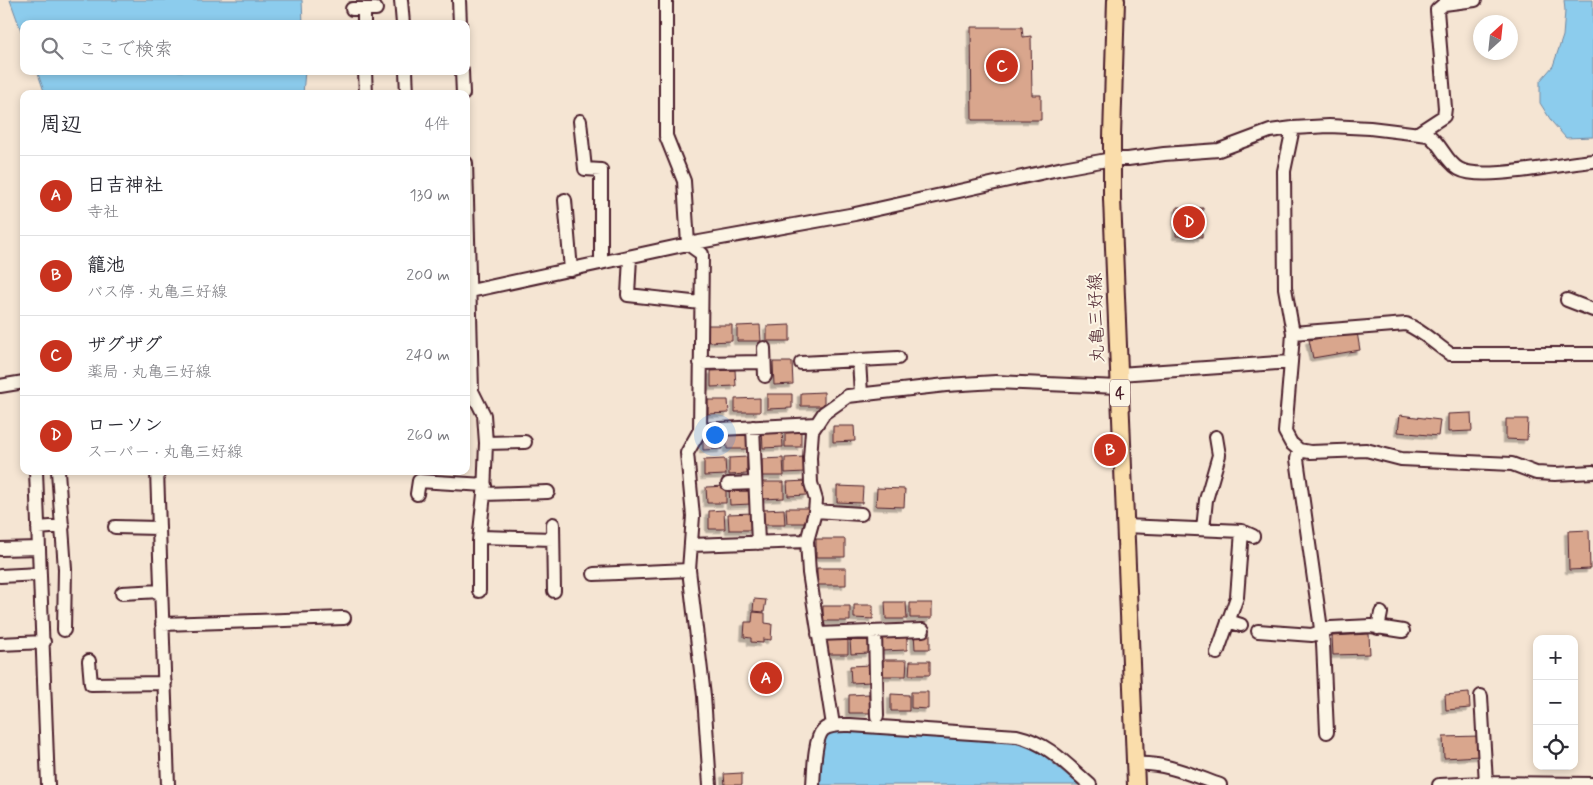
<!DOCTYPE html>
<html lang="ja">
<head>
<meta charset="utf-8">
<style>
	body { margin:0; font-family:Mynerve,"Klee One",sans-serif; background:#f2f2f3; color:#2b2b33 }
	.controls { position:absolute; right:15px; bottom:15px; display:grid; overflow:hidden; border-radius:10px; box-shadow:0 2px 8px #0003 }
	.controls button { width:45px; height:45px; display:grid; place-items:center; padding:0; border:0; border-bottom:1px solid #e1e1e2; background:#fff; color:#2b2b33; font:25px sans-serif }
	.compass { position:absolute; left:1473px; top:15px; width:45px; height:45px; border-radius:50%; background:#fff; box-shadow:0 2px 8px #0003; rotate:27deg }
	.you { position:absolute; left:714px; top:434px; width:18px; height:18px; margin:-12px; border:4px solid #fff; border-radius:50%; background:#1a73e8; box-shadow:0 0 0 8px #1a73e833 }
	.badge { display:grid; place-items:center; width:32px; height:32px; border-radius:50%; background:#c8321e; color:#fff; font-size:16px; font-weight:700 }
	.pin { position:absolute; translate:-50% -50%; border:2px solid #fff; box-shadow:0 1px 5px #0006 }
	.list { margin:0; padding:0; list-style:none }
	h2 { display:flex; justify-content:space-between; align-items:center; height:65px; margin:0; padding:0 20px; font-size:21px }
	h2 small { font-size:16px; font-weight:400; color:#7c7c81 }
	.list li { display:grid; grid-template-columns:32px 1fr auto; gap:15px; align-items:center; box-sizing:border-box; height:80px; padding:0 20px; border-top:1px solid #e1e1e2 }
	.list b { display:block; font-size:19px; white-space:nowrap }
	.list p { margin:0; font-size:16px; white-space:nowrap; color:#7c7c81 }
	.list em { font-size:16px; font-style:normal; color:#7c7c81 }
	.icon { flex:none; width:28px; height:28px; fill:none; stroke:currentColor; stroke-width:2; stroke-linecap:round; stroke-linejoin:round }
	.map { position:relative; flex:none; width:1593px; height:785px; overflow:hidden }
	.search { position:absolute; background:#fff; box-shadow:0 2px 8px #0003; left:20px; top:20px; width:450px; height:55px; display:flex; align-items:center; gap:12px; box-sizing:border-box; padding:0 18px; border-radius:10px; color:#7c7c81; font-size:19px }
	.panel { position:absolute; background:#fff; box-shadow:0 2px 8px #0003; left:20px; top:90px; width:450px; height:385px; border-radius:10px }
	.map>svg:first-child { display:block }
	.water { fill:#8ccced; stroke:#72879f }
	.building { fill:#d9a68d; stroke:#4a1f2b; filter:url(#shadow) }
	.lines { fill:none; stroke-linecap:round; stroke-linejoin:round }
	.minor-casing { stroke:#4a1f2b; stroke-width:16 }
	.major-casing { stroke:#4a1f2b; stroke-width:20 }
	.minor { stroke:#fcf5e5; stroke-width:12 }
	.major { stroke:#faddab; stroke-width:16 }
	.labels { text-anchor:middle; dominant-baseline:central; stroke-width:4; stroke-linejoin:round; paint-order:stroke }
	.shield { fill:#fcf5e5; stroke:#7f5f63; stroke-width:1 }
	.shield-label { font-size:16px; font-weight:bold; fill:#4a1f2b }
	.street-label { font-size:18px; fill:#4a1f2b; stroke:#fcf5e5 }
</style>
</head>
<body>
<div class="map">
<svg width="1593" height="785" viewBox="0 0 1593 785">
	<defs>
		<filter id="shadow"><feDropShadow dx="-3.5" dy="3.5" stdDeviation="0" flood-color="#0004"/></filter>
	</defs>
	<rect width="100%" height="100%" fill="#f5e5d3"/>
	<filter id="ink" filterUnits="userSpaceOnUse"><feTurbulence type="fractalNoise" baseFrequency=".02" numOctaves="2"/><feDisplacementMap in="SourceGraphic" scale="10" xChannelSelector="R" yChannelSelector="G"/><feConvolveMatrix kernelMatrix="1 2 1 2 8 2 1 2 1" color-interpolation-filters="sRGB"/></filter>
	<g filter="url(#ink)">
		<path class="water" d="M10 0H302L303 24H24V39Z
			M1564 0H1593V137L1566 138 1552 122 1540 103V81L1553 66 1563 36 1565 11Z
			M37 71H305L303 94H45Z
			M833 730 1022 743 1043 755 1079 785H815L820 738Z"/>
		<path class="building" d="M971 27H1022L1023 37 1031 36 1032 95H1041V120H972Z
			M1177 207 1203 208 1202 237 1176 236Z
			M708 325H732V341L708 342Z
			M760 325 761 341H737V326Z
			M790 325V341H767V326Z
			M1357 332 1360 350 1313 358 1309 340Z
			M773 362H792L793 384 774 385Z
			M735 370 736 386 711 387V371Z
			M824 392V406H801V393Z
			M767 394H792V408L767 409Z
			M760 398V412H735V399Z
			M708 400H728L729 413 708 414Z
			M1471 413 1472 431 1448 432V414Z
			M1400 415 1440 420 1438 436 1398 432Z
			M1506 419H1528L1527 440 1506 439Z
			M833 426H854L855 441 833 442Z
			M762 429H782L783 447 763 448Z
			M801 430V447H785V431Z
			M748 432V449H727L726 433Z
			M722 436V449L703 450V437Z
			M747 457V474L729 475V458Z
			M804 457 805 472 785 473V458Z
			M783 458 784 476H762V459Z
			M725 459 726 475 704 476V460Z
			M806 481 807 495 788 496 787 482Z
			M762 482H784V498L763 499Z
			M726 486V503H707L706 487Z
			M837 486 863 487 862 503 837 502Z
			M750 488 751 504 730 505 729 489Z
			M877 488 905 489 904 507 876 506Z
			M786 508H808V523H787Z
			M784 509 785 525H763V510Z
			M724 510 725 529H709V511Z
			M752 513 753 530H729L728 514Z
			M1589 530 1590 569 1569 570 1568 531Z
			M816 539H845V557H816Z
			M817 568H846V585H817Z
			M754 599 766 600 764 612 753 611Z
			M885 602H906L907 619H886Z
			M910 603H932V618H910Z
			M854 605H873V619L854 618Z
			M823 606H850V621H823Z
			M753 612 765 613V623L772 624 771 640 763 639V643L751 642V638L744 637 745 622H752Z
			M930 632V649H915L914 633Z
			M1369 634 1370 654 1333 655 1332 636Z
			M882 636H907V650L882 651Z
			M868 639 869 653 851 654 850 640Z
			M827 640H848V654H828Z
			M882 660H907L906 676H882Z
			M910 661H930V675H909Z
			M870 665 871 682 851 683 850 666Z
			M911 692H928V709L911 708Z
			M1469 693 1470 708 1446 710 1445 695Z
			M869 694 870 713H849V695Z
			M891 694 909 695V711H891Z
			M1479 736 1480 756 1444 758 1443 737Z
			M742 773V785H725L724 774Z"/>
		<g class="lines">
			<g class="minor-casing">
				<path id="minor" d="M401 0 403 24
					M459 0 460 24
					M666 0V136L684 181 688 244 702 254 700 430 687 453 693 516 689 570 704 696 710 785
					M352 9H376
					M364 9V24
					M365 71 366 94
					M406 71 407 94
					M462 71 463 94
					M580 121 585 169 601 170V263
					M1293 128 1284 171 1285 288 1293 333 1406 324C1423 331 1435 344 1450 354H1593
					M1418 133 1444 116 1445 108 1437 10 1444 4 1475 0
					M466 163 472 391 484 415 486 443 484 494 479 541V591
					M565 200 571 270
					M630 257 628 295 701 303
					M466 292 688 244 855 214 1063 168 1112 159H1128L1164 154 1219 150 1270 131 1293 128 1329 126 1370 128 1428 135C1442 144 1445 161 1459 169 1481 182 1564 163 1593 161
					M1567 300 1593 310
					M764 348 765 376
					M859 360 861 394
					M1291 362 1293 333
					M700 363 764 362
					M801 363 898 358
					M1119 374 1291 362 1285 432 1291 443 1299 450 1310 452 1366 450 1401 459 1512 464 1536 473 1555 474 1593 472
					M0 386 24 382
					M753 427 758 543
					M700 430 817 424
					M486 443 525 442
					M1299 450 1297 459 1323 643 1327 732
					M36 471 48 785
					M58 471 65 569 64 630
					M157 471 168 785
					M728 484 755 483
					M417 494 419 481 485 485
					M484 494 548 492
					M815 511 861 514
					M553 524 554 591
					M1125 526 1242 531 1253 536
					M115 527 158 528
					M38 528 63 526
					M1203 529 1206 500 1219 455 1216 437
					M480 537 553 539
					M691 545 807 541
					M0 549 39 548
					M594 574 689 570
					M0 576 40 574
					M122 593 161 591
					M1228 621 1241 625
					M162 624 344 618
					M1378 628 1381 613
					M1258 631 1312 635 1331 628 1371 626 1403 631
					M875 632 877 716
					M818 634 923 630
					M0 644 44 642
					M1217 653 1237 597 1242 531
					M89 661 91 684 165 683
					M1481 696 1486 783
					M833 725 809 573 807 541 815 512 816 500 811 483 810 458 812 431 824 413 848 396 946 385 996 382 1119 387
					M1135 764C1165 762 1192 775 1220 785
					M813 785C814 773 814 739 823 730 830 724 841 725 850 725L1017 736C1048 743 1067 765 1090 785
					M1439 785 1485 783 1593 784"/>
			</g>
			<g class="major-casing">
				<path id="major" d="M1116 0 1112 137V199L1136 785"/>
			</g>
			<use href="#minor" class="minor"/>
			<use href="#major" class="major"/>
		</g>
	</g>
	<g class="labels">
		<rect class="shield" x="1110" y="379.5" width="20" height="27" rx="4"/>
		<g class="shield-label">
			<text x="1120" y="393">4</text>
		</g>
		<g class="street-label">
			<text transform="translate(1097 318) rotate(-92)">丸亀三好線</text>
		</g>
	</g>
</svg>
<div class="controls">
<button>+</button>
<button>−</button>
<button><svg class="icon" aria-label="locate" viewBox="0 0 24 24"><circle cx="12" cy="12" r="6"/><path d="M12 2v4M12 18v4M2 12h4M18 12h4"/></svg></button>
</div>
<svg class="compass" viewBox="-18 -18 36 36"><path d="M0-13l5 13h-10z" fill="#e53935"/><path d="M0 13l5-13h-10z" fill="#7c7c81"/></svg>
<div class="you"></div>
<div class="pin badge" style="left:766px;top:678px">A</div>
<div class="pin badge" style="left:1110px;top:450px">B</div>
<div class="pin badge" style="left:1002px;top:66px">C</div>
<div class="pin badge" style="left:1189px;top:222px">D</div>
<div class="search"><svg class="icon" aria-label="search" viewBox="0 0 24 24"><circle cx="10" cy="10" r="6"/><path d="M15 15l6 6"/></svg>ここで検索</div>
<section class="panel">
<h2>周辺<small>4件</small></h2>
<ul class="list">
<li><span class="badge">A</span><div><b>日吉神社</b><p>寺社</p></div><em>130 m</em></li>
<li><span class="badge">B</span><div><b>籠池</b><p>バス停 · 丸亀三好線</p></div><em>200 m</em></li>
<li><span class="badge">C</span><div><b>ザグザグ</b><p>薬局 · 丸亀三好線</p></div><em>240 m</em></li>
<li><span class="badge">D</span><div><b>ローソン</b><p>スーパー · 丸亀三好線</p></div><em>260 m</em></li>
</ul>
</section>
</div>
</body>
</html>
